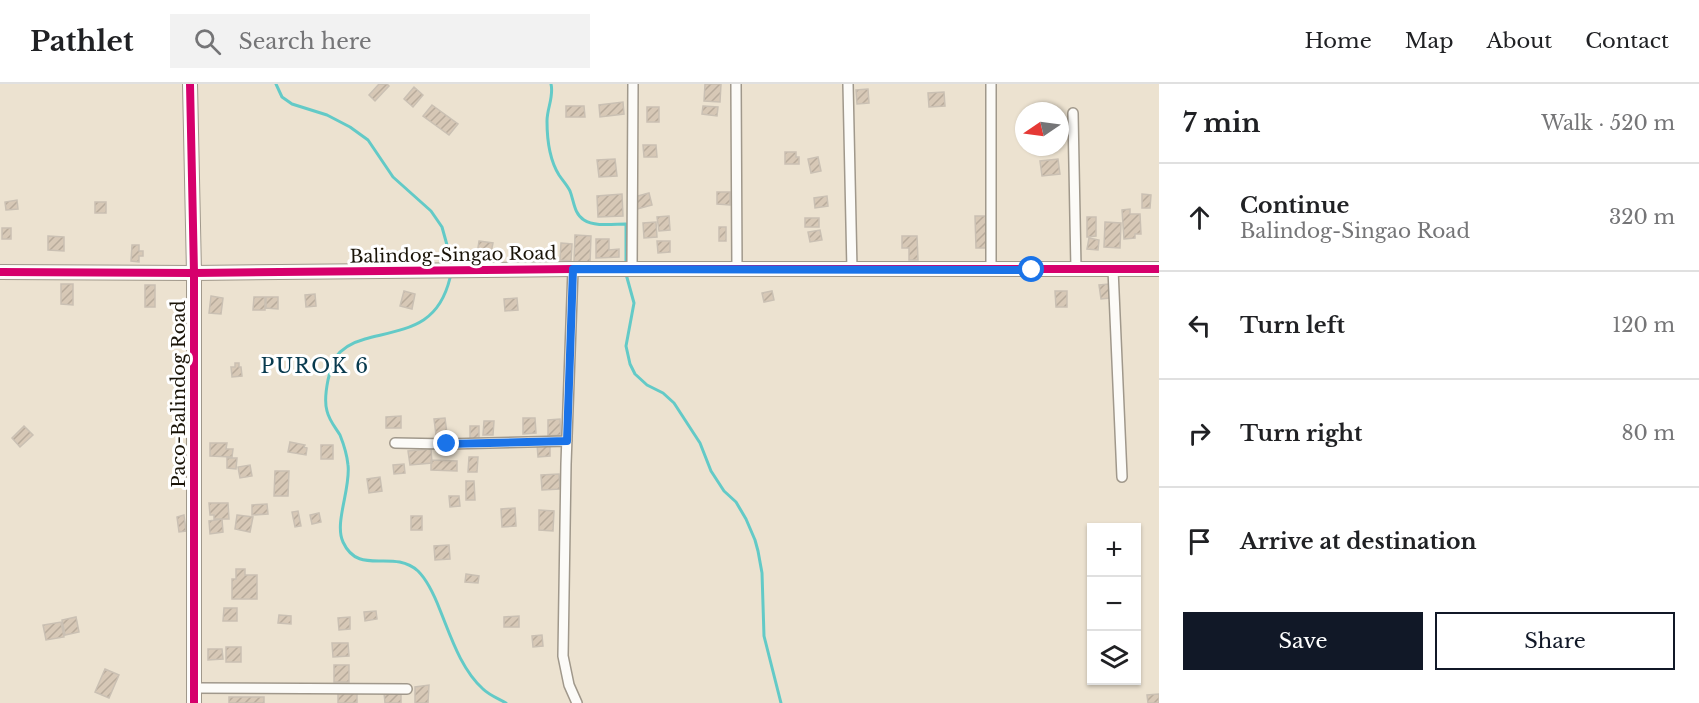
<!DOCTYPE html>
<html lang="en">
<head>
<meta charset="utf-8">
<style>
	body { margin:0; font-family:"Libre Baskerville",serif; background:#f2f2f2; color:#202124 }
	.controls { position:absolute; right:18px; bottom:18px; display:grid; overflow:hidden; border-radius:0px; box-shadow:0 2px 4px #0004 }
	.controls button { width:54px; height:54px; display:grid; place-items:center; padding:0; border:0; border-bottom:2px solid #e0e0e0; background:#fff; color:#202124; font:30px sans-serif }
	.compass { position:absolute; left:1015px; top:18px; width:54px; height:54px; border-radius:50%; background:#fff; box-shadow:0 2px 4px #0004; rotate:257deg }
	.stop { position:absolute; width:18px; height:18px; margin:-14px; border:4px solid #1a73e8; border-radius:50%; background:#fff }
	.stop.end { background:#1a73e8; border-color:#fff; box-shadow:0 2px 6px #0008 }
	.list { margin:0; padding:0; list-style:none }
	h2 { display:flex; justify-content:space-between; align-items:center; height:78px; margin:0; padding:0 24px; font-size:26px }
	h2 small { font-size:20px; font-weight:400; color:#757577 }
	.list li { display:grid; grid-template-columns:39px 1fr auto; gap:18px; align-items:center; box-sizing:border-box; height:108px; padding:0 24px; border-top:2px solid #e0e0e0 }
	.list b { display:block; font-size:22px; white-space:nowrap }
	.list p { margin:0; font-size:20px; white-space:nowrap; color:#757577 }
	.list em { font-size:20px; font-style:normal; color:#757577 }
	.actions { display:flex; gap:12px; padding:18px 24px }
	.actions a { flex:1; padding:14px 0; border:2px solid #111827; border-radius:0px; text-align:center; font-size:21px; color:#111827 }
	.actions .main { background:#111827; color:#fff }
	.icon { flex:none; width:33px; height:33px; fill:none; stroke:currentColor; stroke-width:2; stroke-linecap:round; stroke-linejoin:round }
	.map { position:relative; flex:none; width:1159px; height:619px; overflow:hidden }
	header { display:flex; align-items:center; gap:36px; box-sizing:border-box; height:84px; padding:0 30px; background:#fff; border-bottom:2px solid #e0e0e0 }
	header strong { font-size:28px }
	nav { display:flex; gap:33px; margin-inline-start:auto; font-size:21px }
	.search { width:420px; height:54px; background:#f2f2f2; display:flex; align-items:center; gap:15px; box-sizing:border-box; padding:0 21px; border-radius:0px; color:#757577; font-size:22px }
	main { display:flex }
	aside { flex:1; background:#fff }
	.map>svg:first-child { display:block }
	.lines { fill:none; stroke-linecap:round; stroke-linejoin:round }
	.stream { stroke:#63cac7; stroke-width:3 }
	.building { fill:url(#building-hatch); stroke:#cac0b3; stroke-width:1.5 }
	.street-casing { stroke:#a0988b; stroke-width:12 }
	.secondary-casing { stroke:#a0988b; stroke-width:16 }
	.street { stroke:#fcfbf8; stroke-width:9 }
	.secondary { stroke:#fcfbf8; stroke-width:14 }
	.cycleway-casing { stroke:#fff; stroke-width:11 }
	.cycleway { stroke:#d6006c; stroke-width:8 }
	.route { stroke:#1a73e8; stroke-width:8 }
	.labels { text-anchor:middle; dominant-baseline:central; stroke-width:6; stroke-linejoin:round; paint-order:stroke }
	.street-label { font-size:18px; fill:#1a1408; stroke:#fff }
	.neighbourhood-label { font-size:20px; letter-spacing:1.5px; fill:#083a4e; stroke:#fff }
</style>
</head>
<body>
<header>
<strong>Pathlet</strong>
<div class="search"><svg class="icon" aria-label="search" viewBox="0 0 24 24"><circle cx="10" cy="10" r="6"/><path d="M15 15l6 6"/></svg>Search here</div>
<nav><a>Home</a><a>Map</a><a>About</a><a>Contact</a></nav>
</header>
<main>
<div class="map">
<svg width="1159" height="619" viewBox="0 0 1159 619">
	<defs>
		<pattern id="building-hatch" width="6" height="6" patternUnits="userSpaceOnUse" patternTransform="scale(1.5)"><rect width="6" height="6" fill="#d7c8b6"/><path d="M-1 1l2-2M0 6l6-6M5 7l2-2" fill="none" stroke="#b8ab9b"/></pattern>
	</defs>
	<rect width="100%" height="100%" fill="#ece2d0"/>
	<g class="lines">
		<path class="stream" d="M276 0 282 13 292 20 327 31 350 43 368 56 393 93 431 127 442 143 447 161 450 178
			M551 0C554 13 547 24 547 37 547 56 549 75 559 91 563 97 567 101 570 107 574 117 574 130 584 136 594 143 614 140 626 140V179
			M626 190 634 219 626 262 630 280 635 290 647 301 663 309 674 319 700 359 711 387 724 407 736 418 746 435 755 456 758 467 762 489 764 552 781 619
			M450 194C438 243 407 244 365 255 354 258 342 264 335 274 331 280 330 289 328 296 326 306 324 317 327 327 329 336 335 343 340 351 344 361 347 371 348 381 351 404 334 439 343 458 359 493 392 464 418 487 428 497 435 513 440 526 451 553 461 585 483 605 489 611 499 615 506 619"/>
	</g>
	<path class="building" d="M379 0H387L389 2 375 17 369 11Z
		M705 0H721L720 18 704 17Z
		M414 3 423 11 413 23 404 15Z
		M868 5 869 19 857 20 856 6Z
		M944 8 945 22 929 23 928 9Z
		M623 18 624 30 600 33 599 21Z
		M432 21 458 40 449 51 423 32Z
		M566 22H584L585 33H566Z
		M703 22 718 23 717 32 702 30Z
		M647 23H659V38H647Z
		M643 61H656L657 73H644Z
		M785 68H796V73H799V80H785Z
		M818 73 821 87 811 89 808 75Z
		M615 75 617 92 599 93 597 76Z
		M1058 75 1060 90 1042 92 1040 77Z
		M717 108H730V121L717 120Z
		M649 109 652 121 637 125 634 113Z
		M622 110 623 132 598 133 597 112Z
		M1142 110 1151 111 1150 124H1142Z
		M827 112 828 122 815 124 814 114Z
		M17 116 18 125 6 126 5 118Z
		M95 118H106V129H95Z
		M1130 125V130H1140L1141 150H1135V154L1124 155 1122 126Z
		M669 132 670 146 659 147 657 133Z
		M975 132H988V164H976Z
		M1087 133H1096V152L1087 153Z
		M805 134H819V143H805Z
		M656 138 657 153 644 154 643 139Z
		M1105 138 1121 139 1120 164 1104 163Z
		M719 143H726V157H719Z
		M2 144H11V155H2Z
		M820 146 822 156 810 158 808 148Z
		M575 151 591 152 590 179 574 178Z
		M48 152 64 153V167L48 166Z
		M902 152H917L918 176H909V164H902Z
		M1089 154 1099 156 1098 166 1087 165Z
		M596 155H609V166L619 165V173L596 174Z
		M479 157 493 159 489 179 476 177Z
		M657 157H670V168L658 169Z
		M561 159 572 160 571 177 560 176Z
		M132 161H139V167H143V172H139V178L131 177Z
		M61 200H73V221L61 220Z
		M1109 200 1110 214 1101 215 1099 201Z
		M145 201H155V223H145Z
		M404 207 415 210 412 225 400 222Z
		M772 207 774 216 764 218 762 209Z
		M1055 207H1067V223H1056Z
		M315 210 316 222 306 223 305 211Z
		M211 212 223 214 221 230 209 229Z
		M254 213H265V226H253Z
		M266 213H278V225L266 224Z
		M517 214 518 226 505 227 504 215Z
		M235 279H239V283H241L242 292 232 293 231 283H235Z
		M401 332V344H386V333Z
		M445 334 447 350 436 351 434 335Z
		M523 334H535L536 349 523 350Z
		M560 335 561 351 548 352V336Z
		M484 337H494L493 351H483Z
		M24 342 33 351 20 363 12 354Z
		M470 342H479V357H470Z
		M290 358 305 361 304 363 307 364 306 371 288 368Z
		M210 359H227L226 365H233L232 373 210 372Z
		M550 359V372L538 373 537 360Z
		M321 361H333V375H321Z
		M431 365 432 379 410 381 408 367Z
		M469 373H478L477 388H468Z
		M227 374H237L236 385 227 384Z
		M431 376 457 377V387L431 386Z
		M404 380 405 389 394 390 393 381Z
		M250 381 252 392 240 394 238 383Z
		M275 387H289L288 412H274Z
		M559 390 560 405 542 406 541 391Z
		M380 393 382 407 369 409 367 395Z
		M466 397H474L475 416H466Z
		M449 412H459L460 422 450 423Z
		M209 419H228L229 435H214V431H210Z
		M267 420 268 430 252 431V421Z
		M515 424 516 442 502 443 501 425Z
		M539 426 554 427 553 447 539 446Z
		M298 427 301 442 295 443 292 428Z
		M319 429 321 438 312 440 310 431Z
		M184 431 186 447 179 448 177 433Z
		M237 431 253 433 250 448 235 445Z
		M411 432H422V446H411Z
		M222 435 223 448 210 450 209 437Z
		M449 461 450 475 435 476 434 462Z
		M236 485H245V491H257V515H232V495H236Z
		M466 490 479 492 478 499 465 498Z
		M224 524H237V537H223Z
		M376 527 377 535 365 537 364 528Z
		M279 531 291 532V540L278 539Z
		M519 532V543H504V533Z
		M76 533 79 548 65 551 62 536Z
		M350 533V545L339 546 338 534Z
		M61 538 64 553 46 556 43 541Z
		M542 551 543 562 533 563 532 552Z
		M332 559H348L349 572 333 573Z
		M226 563H241V578H226Z
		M208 565H222L223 575 208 576Z
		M334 581H349V598H334Z
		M105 585 119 591 109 614 95 608Z
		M429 601 428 619H415V603Z
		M338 609H357V619H338Z
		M384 609H401V619H385Z
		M1159 610V619H1148L1147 611Z
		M229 613H264V619H229Z"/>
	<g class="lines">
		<g class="street-casing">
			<path id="street" d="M736 0 737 186
				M848 0 852 186
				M1073 29 1076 185
				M573 185 566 380 563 572 569 601 577 619
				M632 185 633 0
				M1113 185 1122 393
				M991 186V0
				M395 359 447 360 567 357
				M195 604 407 605"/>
		</g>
		<g class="secondary-casing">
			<path id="secondary" d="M190 0 194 189V619
				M0 188 194 189 573 185H1159"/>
		</g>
		<use href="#street" class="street"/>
		<use href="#secondary" class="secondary"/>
		<g class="cycleway-casing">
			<path id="cycleway" d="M190 0 194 189V619
				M0 188 194 189 573 185H1159"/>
		</g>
		<use href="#cycleway" class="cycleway"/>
	</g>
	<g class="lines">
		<path class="route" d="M447 360 567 357 573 185 1032 186"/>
	</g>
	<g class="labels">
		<g class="street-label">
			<text transform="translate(453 171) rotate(-1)">Balindog-Singao Road</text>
			<text transform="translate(179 310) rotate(-90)">Paco-Balindog Road</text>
		</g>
		<g class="neighbourhood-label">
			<text x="315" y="282">PUROK 6</text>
		</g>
	</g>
</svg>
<div class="controls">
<button>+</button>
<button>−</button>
<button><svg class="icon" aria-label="layers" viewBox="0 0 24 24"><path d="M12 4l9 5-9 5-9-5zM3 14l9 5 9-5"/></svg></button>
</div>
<svg class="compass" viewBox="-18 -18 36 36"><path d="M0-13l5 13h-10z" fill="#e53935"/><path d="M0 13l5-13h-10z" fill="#757577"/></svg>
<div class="stop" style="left:1032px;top:186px"></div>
<div class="stop end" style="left:447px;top:360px"></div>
</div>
<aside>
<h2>7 min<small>Walk · 520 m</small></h2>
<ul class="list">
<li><svg class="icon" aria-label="ahead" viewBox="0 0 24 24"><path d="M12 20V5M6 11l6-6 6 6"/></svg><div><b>Continue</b><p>Balindog-Singao Road</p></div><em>320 m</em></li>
<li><svg class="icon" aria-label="left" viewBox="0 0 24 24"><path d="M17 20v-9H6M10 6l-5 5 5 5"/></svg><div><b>Turn left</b></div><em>120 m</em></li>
<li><svg class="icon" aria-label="right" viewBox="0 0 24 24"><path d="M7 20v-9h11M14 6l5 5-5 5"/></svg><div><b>Turn right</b></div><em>80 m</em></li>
<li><svg class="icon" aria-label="arrive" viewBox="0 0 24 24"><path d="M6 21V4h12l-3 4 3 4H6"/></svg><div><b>Arrive at destination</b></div></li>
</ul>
<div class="actions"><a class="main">Save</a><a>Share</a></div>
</aside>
</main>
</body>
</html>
